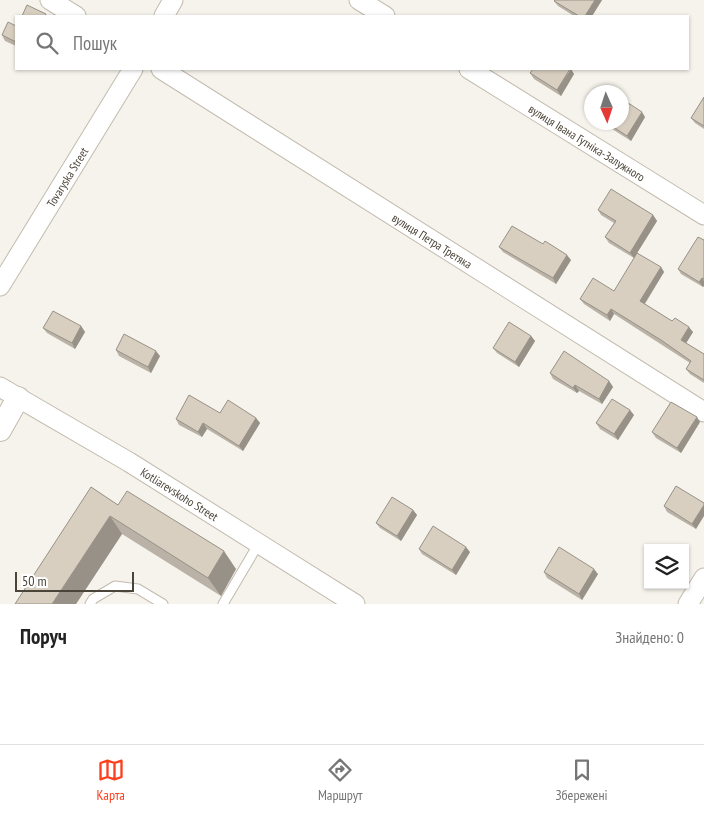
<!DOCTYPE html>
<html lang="uk">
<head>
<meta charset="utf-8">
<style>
	body { margin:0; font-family:"PT Sans Narrow",sans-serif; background:#f2f2f2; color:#222 }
	.controls { position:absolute; right:15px; bottom:15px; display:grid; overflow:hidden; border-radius:0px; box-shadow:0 1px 4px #0004 }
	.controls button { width:45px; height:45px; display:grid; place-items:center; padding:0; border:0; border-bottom:1px solid #e0e0e0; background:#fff; color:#222; font:25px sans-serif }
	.compass { position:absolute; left:584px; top:85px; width:45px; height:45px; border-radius:50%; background:#fff; box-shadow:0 1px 4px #0004; rotate:177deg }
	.scale { position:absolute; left:15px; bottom:12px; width:119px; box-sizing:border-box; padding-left:5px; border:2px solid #4b4439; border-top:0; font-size:14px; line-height:18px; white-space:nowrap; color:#4b4439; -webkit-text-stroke:4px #fff; paint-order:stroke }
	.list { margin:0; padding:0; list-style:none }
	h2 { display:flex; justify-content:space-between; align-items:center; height:65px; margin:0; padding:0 20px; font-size:21px }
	h2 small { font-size:16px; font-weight:400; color:#767676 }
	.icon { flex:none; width:28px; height:28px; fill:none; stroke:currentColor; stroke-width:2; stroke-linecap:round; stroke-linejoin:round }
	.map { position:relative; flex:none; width:704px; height:604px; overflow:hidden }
	.search { position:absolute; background:#fff; box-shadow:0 1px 4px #0004; left:15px; right:15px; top:15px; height:55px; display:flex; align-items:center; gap:12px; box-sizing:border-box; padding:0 18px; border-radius:0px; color:#767676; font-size:19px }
	.sheet { height:140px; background:#fff }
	nav { display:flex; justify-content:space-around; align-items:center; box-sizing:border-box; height:70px; border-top:1px solid #e0e0e0; background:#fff; font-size:14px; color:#767676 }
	nav a { display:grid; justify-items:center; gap:2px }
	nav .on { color:#fc3f1d }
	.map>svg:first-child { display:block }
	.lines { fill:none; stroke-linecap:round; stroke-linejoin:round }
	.service-casing { stroke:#c2bbae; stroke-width:11 }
	.minor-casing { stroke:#c2bbae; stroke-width:21 }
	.tertiary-casing { stroke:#c2bbae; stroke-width:24 }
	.service { stroke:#fff; stroke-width:9 }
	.minor { stroke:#fff; stroke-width:19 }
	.tertiary { stroke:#fff; stroke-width:22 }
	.wall { fill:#bab2a6 }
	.shaded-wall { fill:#979187 }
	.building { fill:#d8cfc1; stroke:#979187 }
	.labels { text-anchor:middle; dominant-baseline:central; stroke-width:5; stroke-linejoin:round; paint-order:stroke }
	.street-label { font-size:12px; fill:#4b4439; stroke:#fff }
</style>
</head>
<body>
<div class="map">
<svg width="704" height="604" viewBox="0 0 704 604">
	<rect width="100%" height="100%" fill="#f6f3ec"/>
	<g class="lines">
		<g class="service-casing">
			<path id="service" d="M90 604 93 599 115 586 138 589 163 604
				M223 604 259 543"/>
		</g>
		<g class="minor-casing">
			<g id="minor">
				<path d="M50 0 76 16"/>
				<path d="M359 0 385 16"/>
				<path d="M164 16 173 0"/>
				<path id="s1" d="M161 69 704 412"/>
				<path id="s2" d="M469 69 704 215"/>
				<path id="s3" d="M0 286 133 69"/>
				<path id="s4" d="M0 387 129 462 355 604"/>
				<path d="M688 604 704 578"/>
			</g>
		</g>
		<g class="tertiary-casing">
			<path id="tertiary" d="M0 430 18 398"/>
		</g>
		<use href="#service" class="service"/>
		<use href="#minor" class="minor"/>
		<use href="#tertiary" class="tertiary"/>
	</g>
	<path class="wall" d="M602 0 592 16H574L558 6 554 1Z
		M16 26V46L5 41 2 35Z
		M530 73 574 74 561 96 534 79Z
		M704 97V129L695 123 691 118Z
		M645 117 631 141 601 122H622Z
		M598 210 653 215 657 221 634 258 609 243 605 237 614 223 601 215Z
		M704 240V286L703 287 681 274 678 269Z
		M499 247 571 260 556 284 503 252Z
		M661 267 664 272 645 304 672 321 693 332 686 343 704 354V383L690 374 686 369 690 363 614 314 610 321 584 304 580 299 614 291Z
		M81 326 85 332 75 349 47 333 43 328Z
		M531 336 535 341 519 367 497 353 493 348Z
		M116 350 160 356 151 373 119 356Z
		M550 373 609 381 613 387 602 404 579 391 577 393 553 379Z
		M220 413 256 418 260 423 243 451 207 429 202 437 179 425 176 419Z
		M634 415 618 440 600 429 596 423Z
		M700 422 681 453 656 438 652 432Z
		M91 487 118 505 236 569 221 596 122 534 76 604Z
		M704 503 696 529 667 512 664 506Z
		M413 510 417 515 401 541 380 528 376 523Z
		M419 549 470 552 456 575 422 554Z
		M544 572 598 574 582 600 547 578Z"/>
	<path class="shaded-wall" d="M595 0H602L592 16H585Z
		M571 69 574 74 561 96 557 90Z
		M642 112 645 117 631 141 627 136Z
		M653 215 657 221 634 258 630 253Z
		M567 255 571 260 556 284 553 278Z
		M661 267 664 272 643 306 640 301Z
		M702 278 704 281V286L703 287 699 282Z
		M611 309 614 314 610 321 607 315Z
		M81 326 85 332 75 349 72 343Z
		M689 327 693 332 685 345 681 340Z
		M531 336 535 341 519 367 515 362Z
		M156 351 160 356 151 373 148 367Z
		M609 381 613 387 602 404 599 399Z
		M575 385 579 391 577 393 573 388Z
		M630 410 634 415 618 440 614 434Z
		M697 417 700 422 681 453 677 448Z
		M256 418 260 423 243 451 239 446Z
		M203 423 207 429 202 437 198 432Z
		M704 505V516L696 529 692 524Z
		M413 510 417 515 401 541 397 536Z
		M110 516 122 534 76 604H52Z
		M466 547 470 552 456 575 452 570Z
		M224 551 236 569 221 596 208 578Z
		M594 569 598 574 582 600 579 594Z"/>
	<path class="building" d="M555 0H595L585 16H579L554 1Z
		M27 5 46 14 45 16H22Z
		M8 22 16 26V42L2 35Z
		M533 69H570L557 90 530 73Z
		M606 90 610 92H605Z
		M704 97V126L691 118Z
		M622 99 642 112 627 136 606 122H622Z
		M611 189 653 215 630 253 605 237 616 221 598 210Z
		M512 226 543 244 545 241 567 255 553 278 499 247Z
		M698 237 704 240V279L702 278 699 282 678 269Z
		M637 253 661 267 640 301 672 321 675 318 689 327 681 340 704 354V380L686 369 691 361 661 340 611 309 607 315 580 299 593 278 614 291Z
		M53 311 81 326 72 343 43 328Z
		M509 322 531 336 515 362 493 348Z
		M124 334 156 351 148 367 116 350Z
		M564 351 609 381 599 399 575 385 573 388 550 373Z
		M189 395 220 413 228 400 256 418 239 446 203 423 198 432 176 419Z
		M612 399 630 410 614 434 596 423Z
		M671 402 697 417 677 448 652 432Z
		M676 486 704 503V505L692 524 664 506Z
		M91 487 118 505 127 491 224 551 208 578 110 516 52 604H15Z
		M392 497 413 510 397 536 376 523Z
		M433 526 466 547 452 570 419 549Z
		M559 547 594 569 579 594 544 572Z"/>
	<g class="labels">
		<g class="street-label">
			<text stroke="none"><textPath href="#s2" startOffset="139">вулиця Івана Гутніка-Залужного</textPath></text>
			<text stroke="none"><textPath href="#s3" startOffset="128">Tovaryska Street</textPath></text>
			<text stroke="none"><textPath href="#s1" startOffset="321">вулиця Петра Третяка</textPath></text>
			<text stroke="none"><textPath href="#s4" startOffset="209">Kotliarevskoho Street</textPath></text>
		</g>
	</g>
</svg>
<div class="controls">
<button><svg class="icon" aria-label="layers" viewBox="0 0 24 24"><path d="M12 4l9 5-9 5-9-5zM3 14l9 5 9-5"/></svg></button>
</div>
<svg class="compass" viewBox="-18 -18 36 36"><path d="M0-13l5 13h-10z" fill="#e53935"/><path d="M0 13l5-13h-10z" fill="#767676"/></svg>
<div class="scale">50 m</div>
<div class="search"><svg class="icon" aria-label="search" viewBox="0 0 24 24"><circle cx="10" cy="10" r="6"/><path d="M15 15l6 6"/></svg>Пошук</div>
</div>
<section class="sheet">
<h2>Поруч<small>Знайдено: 0</small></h2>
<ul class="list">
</ul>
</section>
<nav>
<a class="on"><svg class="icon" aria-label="map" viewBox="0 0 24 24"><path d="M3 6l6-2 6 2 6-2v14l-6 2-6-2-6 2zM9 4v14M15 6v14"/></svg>Карта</a>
<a><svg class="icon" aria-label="directions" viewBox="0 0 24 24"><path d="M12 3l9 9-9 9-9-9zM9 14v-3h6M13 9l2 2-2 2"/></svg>Маршрут</a>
<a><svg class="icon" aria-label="saved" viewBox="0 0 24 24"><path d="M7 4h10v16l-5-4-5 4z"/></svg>Збережені</a>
</nav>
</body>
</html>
